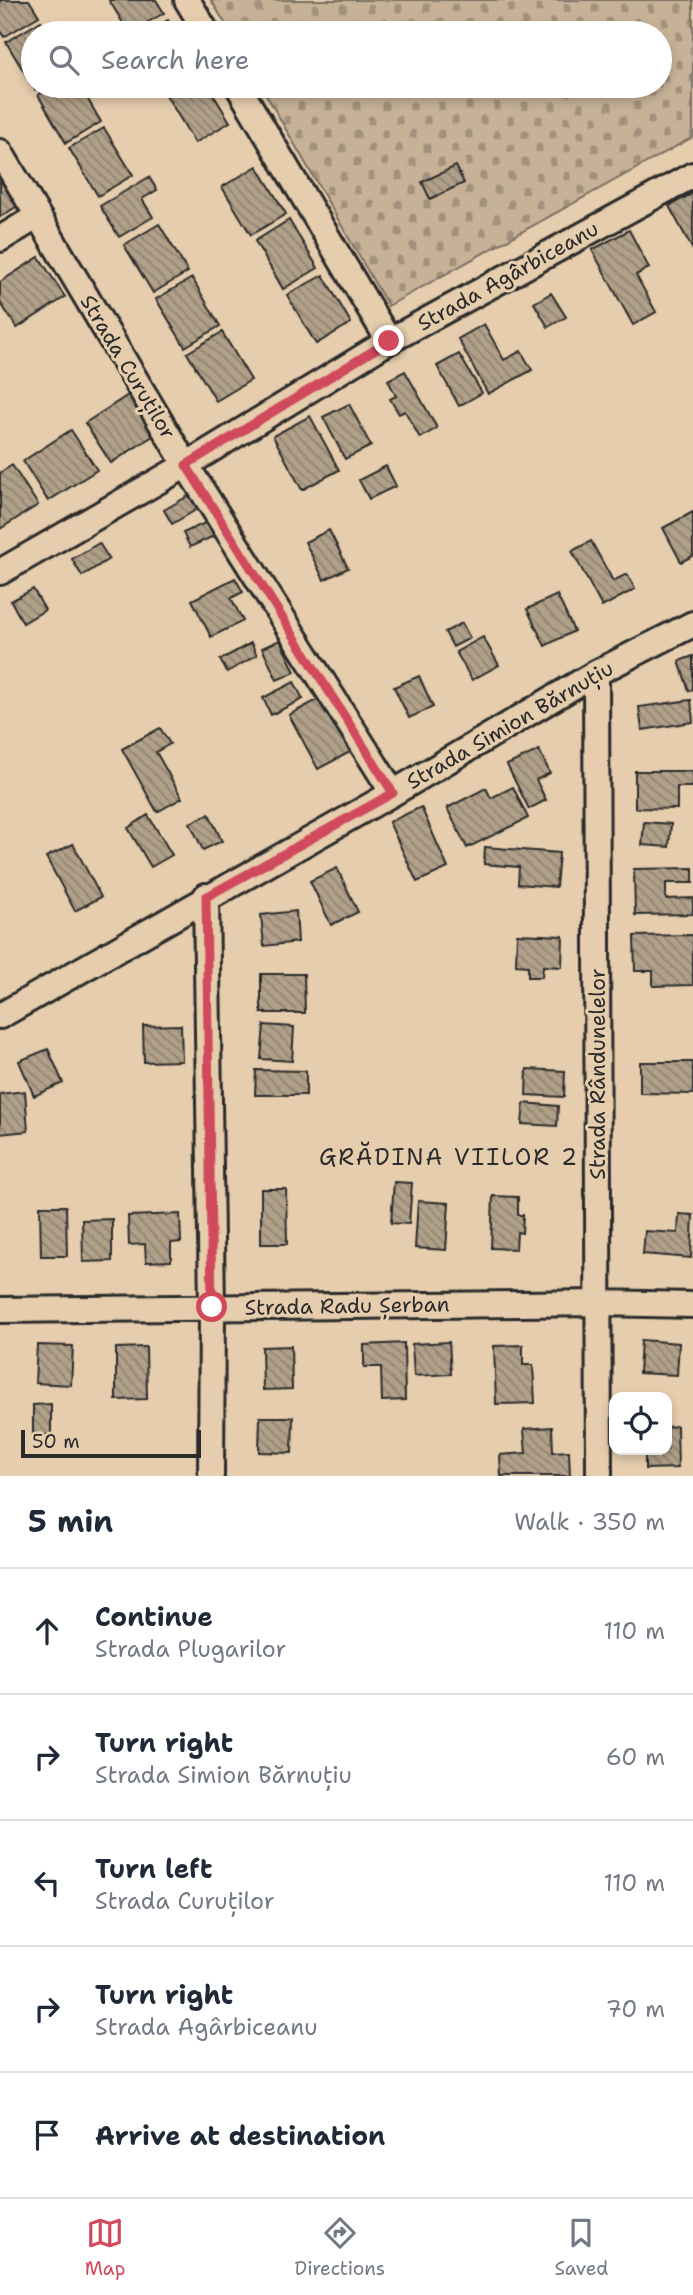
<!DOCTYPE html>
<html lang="en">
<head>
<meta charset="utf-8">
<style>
	body { margin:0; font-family:"Shantell Sans",sans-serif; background:#f6f6f7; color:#1f2937 }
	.controls { position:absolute; right:21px; bottom:21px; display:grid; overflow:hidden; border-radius:14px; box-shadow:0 4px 10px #0003 }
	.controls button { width:63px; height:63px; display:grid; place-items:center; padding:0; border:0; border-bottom:2px solid #e0e1e3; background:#fff; color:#1f2937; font:35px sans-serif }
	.scale { position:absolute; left:21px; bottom:18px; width:180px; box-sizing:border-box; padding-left:7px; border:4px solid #2b2b2b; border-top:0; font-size:19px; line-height:24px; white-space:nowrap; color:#2b2b2b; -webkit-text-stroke:5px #e5cdad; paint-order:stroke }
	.stop { position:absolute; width:21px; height:21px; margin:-16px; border:5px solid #d1495b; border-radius:50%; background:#fff }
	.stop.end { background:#d1495b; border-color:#fff; box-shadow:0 2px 7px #0008 }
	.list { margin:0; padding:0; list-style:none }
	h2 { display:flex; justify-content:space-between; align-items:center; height:91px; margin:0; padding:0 28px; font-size:30px }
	h2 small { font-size:23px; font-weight:400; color:#747a83 }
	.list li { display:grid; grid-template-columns:46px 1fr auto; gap:21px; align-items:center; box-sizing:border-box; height:126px; padding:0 28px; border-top:2px solid #e0e1e3 }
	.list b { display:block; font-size:26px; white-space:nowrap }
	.list p { margin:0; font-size:23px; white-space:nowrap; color:#747a83 }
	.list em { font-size:23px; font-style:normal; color:#747a83 }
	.icon { flex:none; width:38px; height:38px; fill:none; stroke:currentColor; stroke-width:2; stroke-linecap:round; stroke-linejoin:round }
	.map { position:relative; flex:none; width:693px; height:1476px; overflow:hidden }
	.search { position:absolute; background:#fff; box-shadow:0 4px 10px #0003; left:21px; right:21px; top:21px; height:77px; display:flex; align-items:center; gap:18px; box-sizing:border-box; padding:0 24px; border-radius:38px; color:#747a83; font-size:26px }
	.sheet { height:721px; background:#fff }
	nav { display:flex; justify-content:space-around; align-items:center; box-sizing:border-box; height:98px; border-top:2px solid #e0e1e3; background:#fff; font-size:19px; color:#747a83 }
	nav a { display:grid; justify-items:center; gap:4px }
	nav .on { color:#d1495b }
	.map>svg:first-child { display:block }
	.cemetery { fill:url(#cemetery-stones); stroke:#796e62; stroke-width:2 }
	.building { fill:url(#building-back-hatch); stroke:#2b2b2b; stroke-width:2 }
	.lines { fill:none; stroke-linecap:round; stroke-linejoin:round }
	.street-casing { stroke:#2b2b2b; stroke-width:30 }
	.street { stroke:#e5cdad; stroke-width:24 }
	.route { stroke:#d1495b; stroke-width:9 }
	.labels { text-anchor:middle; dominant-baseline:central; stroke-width:6; stroke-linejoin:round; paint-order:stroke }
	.street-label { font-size:21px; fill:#2b2b2b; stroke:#e5cdad }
	.neighbourhood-label { font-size:23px; letter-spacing:2px; fill:#2b2b2b; stroke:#e5cdad }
</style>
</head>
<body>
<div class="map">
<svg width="693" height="1476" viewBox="0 0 693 1476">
	<defs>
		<pattern id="cemetery-stones" width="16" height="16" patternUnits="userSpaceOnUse" patternTransform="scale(1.75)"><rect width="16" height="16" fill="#c7b298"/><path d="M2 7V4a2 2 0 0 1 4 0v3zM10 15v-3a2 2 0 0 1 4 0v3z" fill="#a2917c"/></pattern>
		<pattern id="building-back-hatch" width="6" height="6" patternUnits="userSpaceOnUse" patternTransform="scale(1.75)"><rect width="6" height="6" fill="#b1a089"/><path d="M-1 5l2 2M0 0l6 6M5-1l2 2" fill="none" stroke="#908370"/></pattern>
	</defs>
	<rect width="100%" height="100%" fill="#e5cdad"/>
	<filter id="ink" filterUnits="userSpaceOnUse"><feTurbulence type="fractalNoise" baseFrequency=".0143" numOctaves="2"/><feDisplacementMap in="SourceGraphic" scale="14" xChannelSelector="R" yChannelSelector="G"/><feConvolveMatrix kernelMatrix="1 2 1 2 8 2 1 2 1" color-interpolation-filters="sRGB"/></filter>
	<g filter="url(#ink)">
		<path class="cemetery" d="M211 0H693V137L388 306 261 86H660V33H231Z"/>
		<path class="building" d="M0 0H29L39 16 4 37 0 31Z
			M109 0H156L164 13 129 33Z
			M168 20 176 33H145Z
			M41 21 49 33H33V86H42L35 90 6 42Z
			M53 86H80L101 122 66 143 38 95Z
			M182 86H208L230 122 195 143 166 95Z
			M104 128 133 175 98 196 69 148Z
			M0 165 24 202 0 217Z
			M257 166 286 214 251 235 222 187Z
			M456 166 464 183 430 199 422 182Z
			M149 177 157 190 142 199 153 217 119 237 100 206Z
			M693 193V250L669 206Z
			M289 220 318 268 283 289 255 241Z
			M159 224 188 272 153 293 124 245Z
			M629 230 649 268 636 275 656 312 633 325 592 250Z
			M39 257 65 297 17 328 0 302V282Z
			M323 275 351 323 316 344 287 295Z
			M192 278 220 326 185 347 156 299Z
			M551 293 566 317 548 327 534 303Z
			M484 324 504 360 521 351 532 370 488 394 458 339Z
			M222 332 251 380 216 401 187 353Z
			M459 354 482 393 459 406 437 366Z
			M405 371 437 428 420 438 405 411 399 414 390 399 396 396 388 380Z
			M133 392 159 432 111 463 85 423Z
			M349 404 371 446 345 459 323 417Z
			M310 416 339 470 302 490 273 436Z
			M71 430 97 470 48 501 23 461Z
			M12 465 38 505 0 529V473Z
			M386 466 396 486 369 499 359 480Z
			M200 489 208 503 172 524 164 510Z
			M693 512V556L681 562 663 528Z
			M207 522 214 536 190 547 183 533Z
			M329 530 348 568 324 580 305 542Z
			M591 541 613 581 627 574 635 589 602 607 572 551Z
			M99 543 109 559 82 576 72 559Z
			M235 578 243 592 231 598 243 621 211 637 192 600Z
			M33 589 45 610 23 623 11 601Z
			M557 595 574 631 545 646 527 609Z
			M462 623 470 638 453 647 445 632Z
			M483 637 499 665 472 680 456 652Z
			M280 640 295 672 277 680 262 648Z
			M251 643 257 655 227 672 220 660Z
			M693 656V689L689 691 679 661Z
			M419 676 433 707 409 718 394 687Z
			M294 682 303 699 271 715 263 698Z
			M321 698 350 752 318 769 289 715Z
			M691 700 693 722 642 730 639 707Z
			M160 728 170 744 156 752 182 798 157 812 122 749Z
			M539 750 550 773 536 780 546 800 529 809 507 765Z
			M635 771H693V787H677V809L635 808Z
			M513 787 528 818 467 848 447 808 486 788 491 798Z
			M421 807 448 868 417 882 389 822Z
			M209 814 222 841 203 850 190 823Z
			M148 815 172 855 151 867 128 828Z
			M644 822 671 824 669 847 642 845Z
			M73 844 101 897 75 911 46 857Z
			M485 847 559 853 556 887 518 884 519 867 484 864Z
			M337 868 358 912 331 925 310 881Z
			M693 868V883H666V899L693 898V914L635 915 634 869Z
			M296 911 298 942 264 946 261 915Z
			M517 934 563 936 562 967 543 966 542 977H528V966L516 965Z
			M693 935V985L653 986V971H635L634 936Z
			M261 974H304L305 1013H261Z
			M181 1025 182 1061 144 1062 143 1026Z
			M264 1025 294 1027 292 1061 261 1059Z
			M48 1049 63 1083 34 1096 19 1061Z
			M640 1062H693V1094L640 1093Z
			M527 1069 565 1071 564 1097 526 1095Z
			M256 1070 306 1071V1095H255Z
			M25 1091 28 1131 0 1134V1094Z
			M524 1103 558 1106 557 1126 522 1124Z
			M394 1182 412 1183 409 1224 391 1223Z
			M261 1189H286L287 1244H261Z
			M493 1196 518 1197V1215H523L522 1233 517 1232 516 1249 491 1248Z
			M418 1201 449 1203 446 1250 415 1248Z
			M40 1206H66L67 1256H41Z
			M180 1214 181 1242 171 1243V1261L146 1262 145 1244 129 1245 128 1216Z
			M679 1214 693 1215 691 1258 643 1254 645 1231 678 1233Z
			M112 1219V1261L83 1262 82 1220Z
			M641 1340 679 1343 677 1375 639 1373Z
			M449 1342 451 1374 414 1376 412 1344Z
			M404 1343 405 1400 382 1401 381 1367H364V1345Z
			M37 1345 73 1346 71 1385 35 1383Z
			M523 1345V1365H533L535 1403 496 1404 494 1346Z
			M291 1346 292 1389 263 1390 262 1347Z
			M146 1347 147 1399 116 1400V1348Z
			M51 1404V1435H33V1405Z
			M260 1417H293L292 1453 259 1452Z
			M677 1426 678 1468 645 1469V1450H667V1427Z
			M552 1427 553 1452 569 1451 570 1476H501L500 1455 526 1453 524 1429Z"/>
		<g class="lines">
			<g class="street-casing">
				<path id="street" d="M187 0 207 33
					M238 86 389 341
					M0 152 186 465 393 793
					M0 239 38 216
					M0 572 186 465 389 341 693 175
					M596 673 599 1476
					M206 896 212 1307 211 1476
					M0 1016 393 793 596 673 693 624
					M0 1310 599 1303 693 1305"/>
			</g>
			<use href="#street" class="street"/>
		</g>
	</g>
	<g class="lines" filter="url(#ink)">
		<path class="route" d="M212 1307 206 897 393 793 186 465 389 341"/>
	</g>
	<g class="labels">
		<g class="street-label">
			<text transform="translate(508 276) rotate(-29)">Strada Agârbiceanu</text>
			<text transform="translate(128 367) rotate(59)">Strada Curuților</text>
			<text transform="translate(510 725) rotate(-30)">Strada Simion Bărnuțiu</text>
			<text transform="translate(598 1074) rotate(-90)">Strada Rândunelelor</text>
			<text transform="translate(347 1306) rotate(-1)">Strada Radu Șerban</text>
		</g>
		<g class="neighbourhood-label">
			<text x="449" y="1157">GRĂDINA VIILOR 2</text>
		</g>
	</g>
</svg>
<div class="controls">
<button><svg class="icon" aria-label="locate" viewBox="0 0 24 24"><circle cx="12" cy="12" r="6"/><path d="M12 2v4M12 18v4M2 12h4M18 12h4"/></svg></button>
</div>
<div class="scale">50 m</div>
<div class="stop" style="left:212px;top:1307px"></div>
<div class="stop end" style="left:389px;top:341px"></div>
<div class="search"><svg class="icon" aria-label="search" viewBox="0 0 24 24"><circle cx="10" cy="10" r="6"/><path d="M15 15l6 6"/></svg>Search here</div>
</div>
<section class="sheet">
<h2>5 min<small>Walk · 350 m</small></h2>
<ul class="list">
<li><svg class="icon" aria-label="ahead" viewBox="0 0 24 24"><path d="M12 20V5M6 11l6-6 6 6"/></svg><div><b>Continue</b><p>Strada Plugarilor</p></div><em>110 m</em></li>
<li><svg class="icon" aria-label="right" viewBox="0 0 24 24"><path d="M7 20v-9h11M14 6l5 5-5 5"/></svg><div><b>Turn right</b><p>Strada Simion Bărnuțiu</p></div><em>60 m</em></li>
<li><svg class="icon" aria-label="left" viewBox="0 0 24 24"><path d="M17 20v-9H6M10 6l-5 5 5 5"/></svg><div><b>Turn left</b><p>Strada Curuților</p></div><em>110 m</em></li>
<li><svg class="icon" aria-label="right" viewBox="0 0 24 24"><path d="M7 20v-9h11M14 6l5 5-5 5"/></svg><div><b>Turn right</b><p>Strada Agârbiceanu</p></div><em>70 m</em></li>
<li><svg class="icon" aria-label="arrive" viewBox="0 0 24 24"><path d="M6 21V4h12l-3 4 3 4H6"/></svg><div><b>Arrive at destination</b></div></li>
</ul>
</section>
<nav>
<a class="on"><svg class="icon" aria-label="map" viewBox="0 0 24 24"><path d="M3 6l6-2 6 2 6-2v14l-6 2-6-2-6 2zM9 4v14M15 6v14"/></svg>Map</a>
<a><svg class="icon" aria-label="directions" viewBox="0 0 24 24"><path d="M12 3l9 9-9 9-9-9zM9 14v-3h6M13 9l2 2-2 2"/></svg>Directions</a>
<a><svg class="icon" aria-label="saved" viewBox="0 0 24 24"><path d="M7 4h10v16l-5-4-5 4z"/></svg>Saved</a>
</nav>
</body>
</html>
